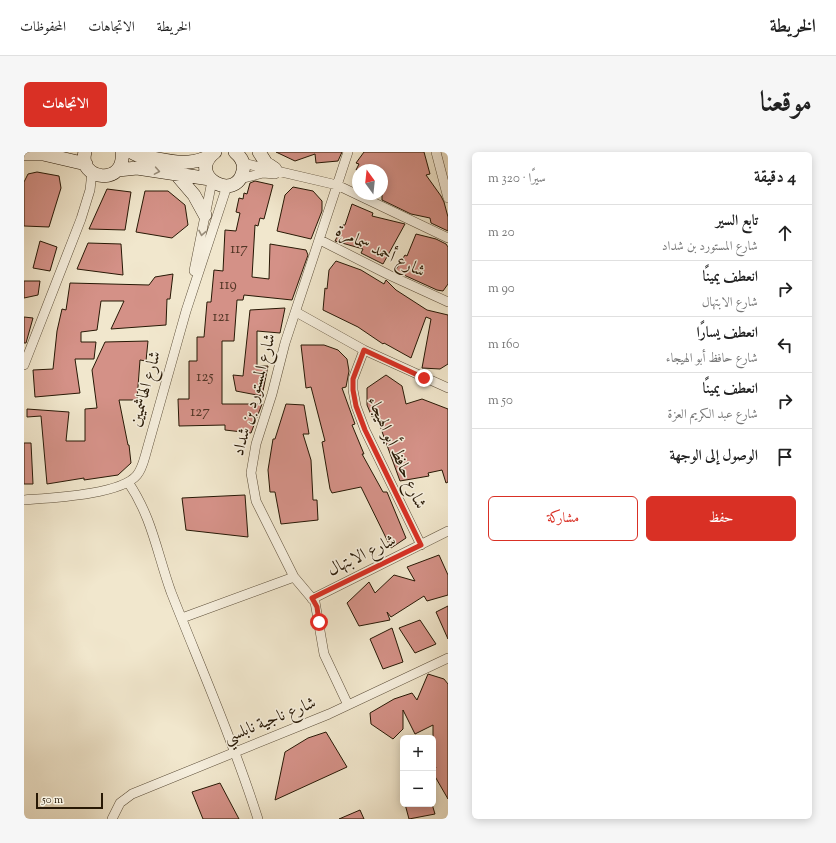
<!DOCTYPE html>
<html lang="ar">
<head>
<meta charset="utf-8">
<style>
	body { margin:0; font-family:"Sorts Mill Goudy",Amiri,serif; background:#f6f6f6; color:#222; direction:rtl }
	.controls { position:absolute; right:12px; bottom:12px; display:grid; overflow:hidden; border-radius:6px; box-shadow:0 2px 10px #0003 }
	.controls button { width:36px; height:36px; display:grid; place-items:center; padding:0; border:0; border-bottom:1px solid #e0e0e0; background:#fff; color:#222; font:20px sans-serif }
	.compass { position:absolute; left:328px; top:12px; width:36px; height:36px; border-radius:50%; background:#fff; box-shadow:0 2px 10px #0003; rotate:345deg }
	.scale { position:absolute; left:12px; bottom:10px; width:67px; box-sizing:border-box; padding-left:4px; border:2px solid #271805; border-top:0; font-size:11px; line-height:14px; white-space:nowrap; color:#271805; -webkit-text-stroke:3px #f6efde; paint-order:stroke }
	.stop { position:absolute; width:12px; height:12px; margin:-9px; border:3px solid #d93025; border-radius:50%; background:#fff }
	.stop.end { background:#d93025; border-color:#fff; box-shadow:0 1px 4px #0008 }
	.list { margin:0; padding:0; list-style:none }
	h2 { display:flex; justify-content:space-between; align-items:center; height:52px; margin:0; padding:0 16px; font-size:17px }
	h2 small { font-size:13px; font-weight:400; color:#767676 }
	.list li { display:grid; grid-template-columns:26px 1fr auto; gap:12px; align-items:center; box-sizing:border-box; height:56px; padding:0 16px; border-top:1px solid #e0e0e0 }
	.list b { display:block; font-size:15px; white-space:nowrap }
	.list p { margin:0; font-size:13px; white-space:nowrap; color:#767676 }
	.list em { font-size:13px; font-style:normal; color:#767676 }
	.actions { display:flex; gap:8px; padding:12px 16px }
	.actions a { flex:1; padding:9px 0; border:1px solid #d93025; border-radius:6px; text-align:center; font-size:14px; color:#d93025 }
	.actions .main { background:#d93025; color:#fff }
	.icon { flex:none; width:22px; height:22px; fill:none; stroke:currentColor; stroke-width:2; stroke-linecap:round; stroke-linejoin:round }
	.map { position:relative; flex:none; width:424px; height:667px; overflow:hidden; direction:ltr; border-radius:6px }
	header { display:flex; align-items:center; gap:24px; box-sizing:border-box; height:56px; padding:0 20px; background:#fff; border-bottom:1px solid #e0e0e0 }
	header strong { font-size:19px }
	nav { display:flex; gap:22px; margin-inline-start:auto; font-size:14px }
	.intro { display:flex; align-items:center; justify-content:space-between; box-sizing:border-box; height:96px; padding:0 24px }
	h1 { margin:0; font-size:28px }
	.button { padding:10px 18px; border-radius:6px; background:#d93025; color:#fff; font-size:14px; font-weight:700 }
	main { display:flex; gap:24px; padding:0 24px }
	aside { flex:1; background:#fff; border-radius:6px; box-shadow:0 2px 10px #0003 }
	.map>svg:first-child { display:block }
	.building { fill:#d49187; stroke:#271805 }
	.lines { fill:none; stroke-linecap:round; stroke-linejoin:round }
	.street-casing { stroke:#5a4c37; stroke-width:10 }
	.secondary-casing { stroke:#271805; stroke-width:14 }
	.street { stroke:#f6efde; stroke-width:9 }
	.secondary { stroke:#f6efde; stroke-width:13 }
	.oneway { stroke:#998e7c }
	.route { stroke:#d93025; stroke-width:5 }
	.labels { text-anchor:middle; dominant-baseline:central; stroke-width:3; stroke-linejoin:round; paint-order:stroke }
	.number-label { font-size:15px; fill:#523626 }
	.street-label { font-size:17px; fill:#271805; stroke:#f6efde }
</style>
</head>
<body>
<header>
<strong>الخريطة</strong>
<nav><a>الخريطة</a><a>الاتجاهات</a><a>المحفوظات</a></nav>
</header>
<div class="intro"><h1>موقعنا</h1><a class="button">الاتجاهات</a></div>
<main>
<aside>
<h2>4 دقيقة<small>سيرًا · 320 m</small></h2>
<ul class="list">
<li><svg class="icon" aria-label="ahead" viewBox="0 0 24 24"><path d="M12 20V5M6 11l6-6 6 6"/></svg><div><b>تابع السير</b><p>شارع المستورد بن شداد</p></div><em>20 m</em></li>
<li><svg class="icon" aria-label="right" viewBox="0 0 24 24"><path d="M7 20v-9h11M14 6l5 5-5 5"/></svg><div><b>انعطف يمينًا</b><p>شارع الابتهال</p></div><em>90 m</em></li>
<li><svg class="icon" aria-label="left" viewBox="0 0 24 24"><path d="M17 20v-9H6M10 6l-5 5 5 5"/></svg><div><b>انعطف يسارًا</b><p>شارع حافظ أبو الهيجاء</p></div><em>160 m</em></li>
<li><svg class="icon" aria-label="right" viewBox="0 0 24 24"><path d="M7 20v-9h11M14 6l5 5-5 5"/></svg><div><b>انعطف يمينًا</b><p>شارع عبد الكريم العزة</p></div><em>50 m</em></li>
<li><svg class="icon" aria-label="arrive" viewBox="0 0 24 24"><path d="M6 21V4h12l-3 4 3 4H6"/></svg><div><b>الوصول إلى الوجهة</b></div></li>
</ul>
<div class="actions"><a class="main">حفظ</a><a>مشاركة</a></div>
</aside>
<div class="map">
<svg width="424" height="667" viewBox="0 0 424 667">
	<rect width="100%" height="100%" fill="#f1e7cd"/>
	<filter id="stains"><feTurbulence type="fractalNoise" baseFrequency=".005" numOctaves="4"/><feColorMatrix values="0 0 0 0 .2 0 0 0 0 .09 0 0 0 0 .02 0 0 0 .5 -.17"/></filter>
	<radialGradient id="worn" r=".72"><stop offset=".6" stop-color="#630" stop-opacity="0"/><stop offset="1" stop-color="#630" stop-opacity=".3"/></radialGradient>
	<path class="building" d="M252 0H318L314 9 292 11 291 2 271 9Z
		M340 0H400L406 22 402 23 417 44 420 50 424 65V79L407 71 406 66 387 62 358 48V18H332L335 12 332 11Z
		M13 20 35 24 37 36 25 75 0 74V30L4 22Z
		M231 29 249 33 240 67 236 66 234 74 231 73 228 125 245 127 246 92 282 98 284 103 268 148 220 143 219 148H213L210 189H198V252H238L227 281 201 278V273L155 274 154 247H165V209H173V185H180L183 150H187L190 118 199 119 201 78 212 79 216 61 212 60 215 46 219 47 220 41 223 42 226 31Z
		M269 35 289 39 298 49V59L287 87 253 79 261 43Z
		M83 37 107 40 101 78 65 77Z
		M121 39H144L161 53 164 73 148 86 112 80Z
		M328 52 349 61 348 64 381 72 359 112 337 101 339 97 311 89 319 73H321Z
		M392 82 412 87 422 92 424 95V132L419 139 413 138 371 119 381 103 383 104Z
		M16 89 33 95 26 119 9 116Z
		M64 91 97 92 99 123 53 117Z
		M312 109 337 118 360 132 362 128 372 138 403 158 424 163V212L416 217 398 216 407 167 402 165 387 206 360 191 359 192 334 175 299 158 301 136 303 137 305 118Z
		M149 122 146 147H143L142 173 87 177 100 149H77L73 178 57 180V190H72L70 207H51L56 241 11 245 9 218 29 217 33 179 38 157 42 158 46 131 125 133 131 125Z
		M0 129H16L14 143 0 146Z
		M261 156 256 181 233 179V214H244L238 244 212 239 209 223 219 224 226 158Z
		M0 165 9 166 2 191H0Z
		M124 189 122 209 116 208 113 248H95L104 293H105L107 311 94 323 60 328V326L23 332 17 264 3 265V257L45 260 42 289H61V257L73 256 68 218 81 190Z
		M277 193H300L314 198 323 207 325 219 322 235 318 236 331 272 328 273 340 302H338L359 340H363L382 386 367 396 337 335 308 341 306 337 298 290 301 289 287 235 282 236Z
		M362 223 378 234 382 252 398 247 424 257V330L422 331 418 318 404 321 405 324 376 329 352 263 348 265 343 253V236Z
		M262 252 280 253 285 282H279L287 308 289 348H293L294 368 257 372 251 340H246L244 318 249 287H251Z
		M0 291H7L9 332H0Z
		M221 343 224 385 162 378 158 346Z
		M415 403 424 423V443L403 449 400 444 367 465 363 460 366 468 335 474 323 451 345 430 351 441 370 423 391 429 383 415Z
		M424 454V487L412 460Z
		M396 468 412 492 391 501 375 476Z
		M368 476 379 510 359 517 346 487Z
		M404 522 420 527 424 532V647L409 621V618L412 616 409 609V573L391 582 379 558V577L369 587 347 572 346 561 370 547 388 541 393 548Z
		M302 580 323 615 251 648 261 600 284 586Z
		M196 631 215 667H179L168 640Z
		M381 652H408L411 662 385 667Z
		M336 658 340 667H315Z"/>
	<g class="lines">
		<g class="street-casing">
			<path id="street" d="M324 0 261 191 248 242 232 292 227 321 232 349 270 425 291 450 300 502 324 553
				M412 0 424 46
				M219 11 313 33 424 86
				M216 27 239 21 251 22
				M296 88 365 123 424 150
				M170 119 188 29
				M272 160 340 198 424 236
				M340 198 329 227V238L332 254 341 278 397 393
				M0 213 57 67 66 38 68 20
				M104 330C128 365 133 401 147 440 177 516 209 589 234 667
				M0 348C25 346 97 343 113 323 118 317 120 308 122 301L162 159 203 34
				M288 447 424 379
				M158 466 270 425
				M88 667 96 651 108 642 305 562 424 506"/>
		</g>
		<g class="secondary-casing">
			<path id="secondary" d="M61 0C53 28 102 35 98 0
				M107 0 113 3C138 7 164 17 187 3
				M191 0C161 23 212 52 219 19 221 11 217 5 211 0
				M235 0 242 11 251 17
				M0 2H19L62 12
				M94 18 113 16 186 27
				M152 22 170 43 181 63"/>
		</g>
		<use href="#street" class="street"/>
		<use href="#secondary" class="secondary"/>
	</g>
	<defs><path id="oneway-chevron" d="M-2-3.5L2.5 0L-2 3.5" fill="none" stroke-width="1.6" stroke-linecap="round" stroke-linejoin="round"/></defs>
	<g class="oneway">
		<use href="#oneway-chevron" transform="translate(133 19) rotate(10)"/>
		<use href="#oneway-chevron" transform="translate(178 81) rotate(101)"/>
	</g>
	<g class="lines">
		<path class="route" d="M295 470 293 455 288 446 397 393 341 278 332 254 329 238V227L340 198 400 226"/>
	</g>
	<g class="labels">
		<g class="number-label">
			<text x="215" y="97">117</text>
			<text x="204" y="133">119</text>
			<text x="197" y="165">121</text>
			<text x="181" y="225">125</text>
			<text x="176" y="260">127</text>
		</g>
		<g class="street-label">
			<text transform="translate(356 100) rotate(26)">شارع أحمد سمامرة</text>
			<text transform="translate(122 237) rotate(-74)">شارع الهاشميين</text>
			<text transform="translate(231 243) rotate(-75)">شارع المستورد بن شداد</text>
			<text transform="translate(372 301) rotate(66)">شارع حافظ أبو الهيجاء</text>
			<text transform="translate(338 404) rotate(-26)">شارع الابتهال</text>
			<text transform="translate(246 569) rotate(-22)">شارع ناجية نابلسي</text>
		</g>
	</g>
	<rect width="100%" height="100%" filter="url(#stains)"/>
	<rect width="100%" height="100%" fill="url(#worn)"/>
</svg>
<div class="controls">
<button>+</button>
<button>−</button>
</div>
<svg class="compass" viewBox="-18 -18 36 36"><path d="M0-13l5 13h-10z" fill="#e53935"/><path d="M0 13l5-13h-10z" fill="#767676"/></svg>
<div class="scale">50 m</div>
<div class="stop" style="left:295px;top:470px"></div>
<div class="stop end" style="left:400px;top:226px"></div>
</div>
</main>
</body>
</html>
